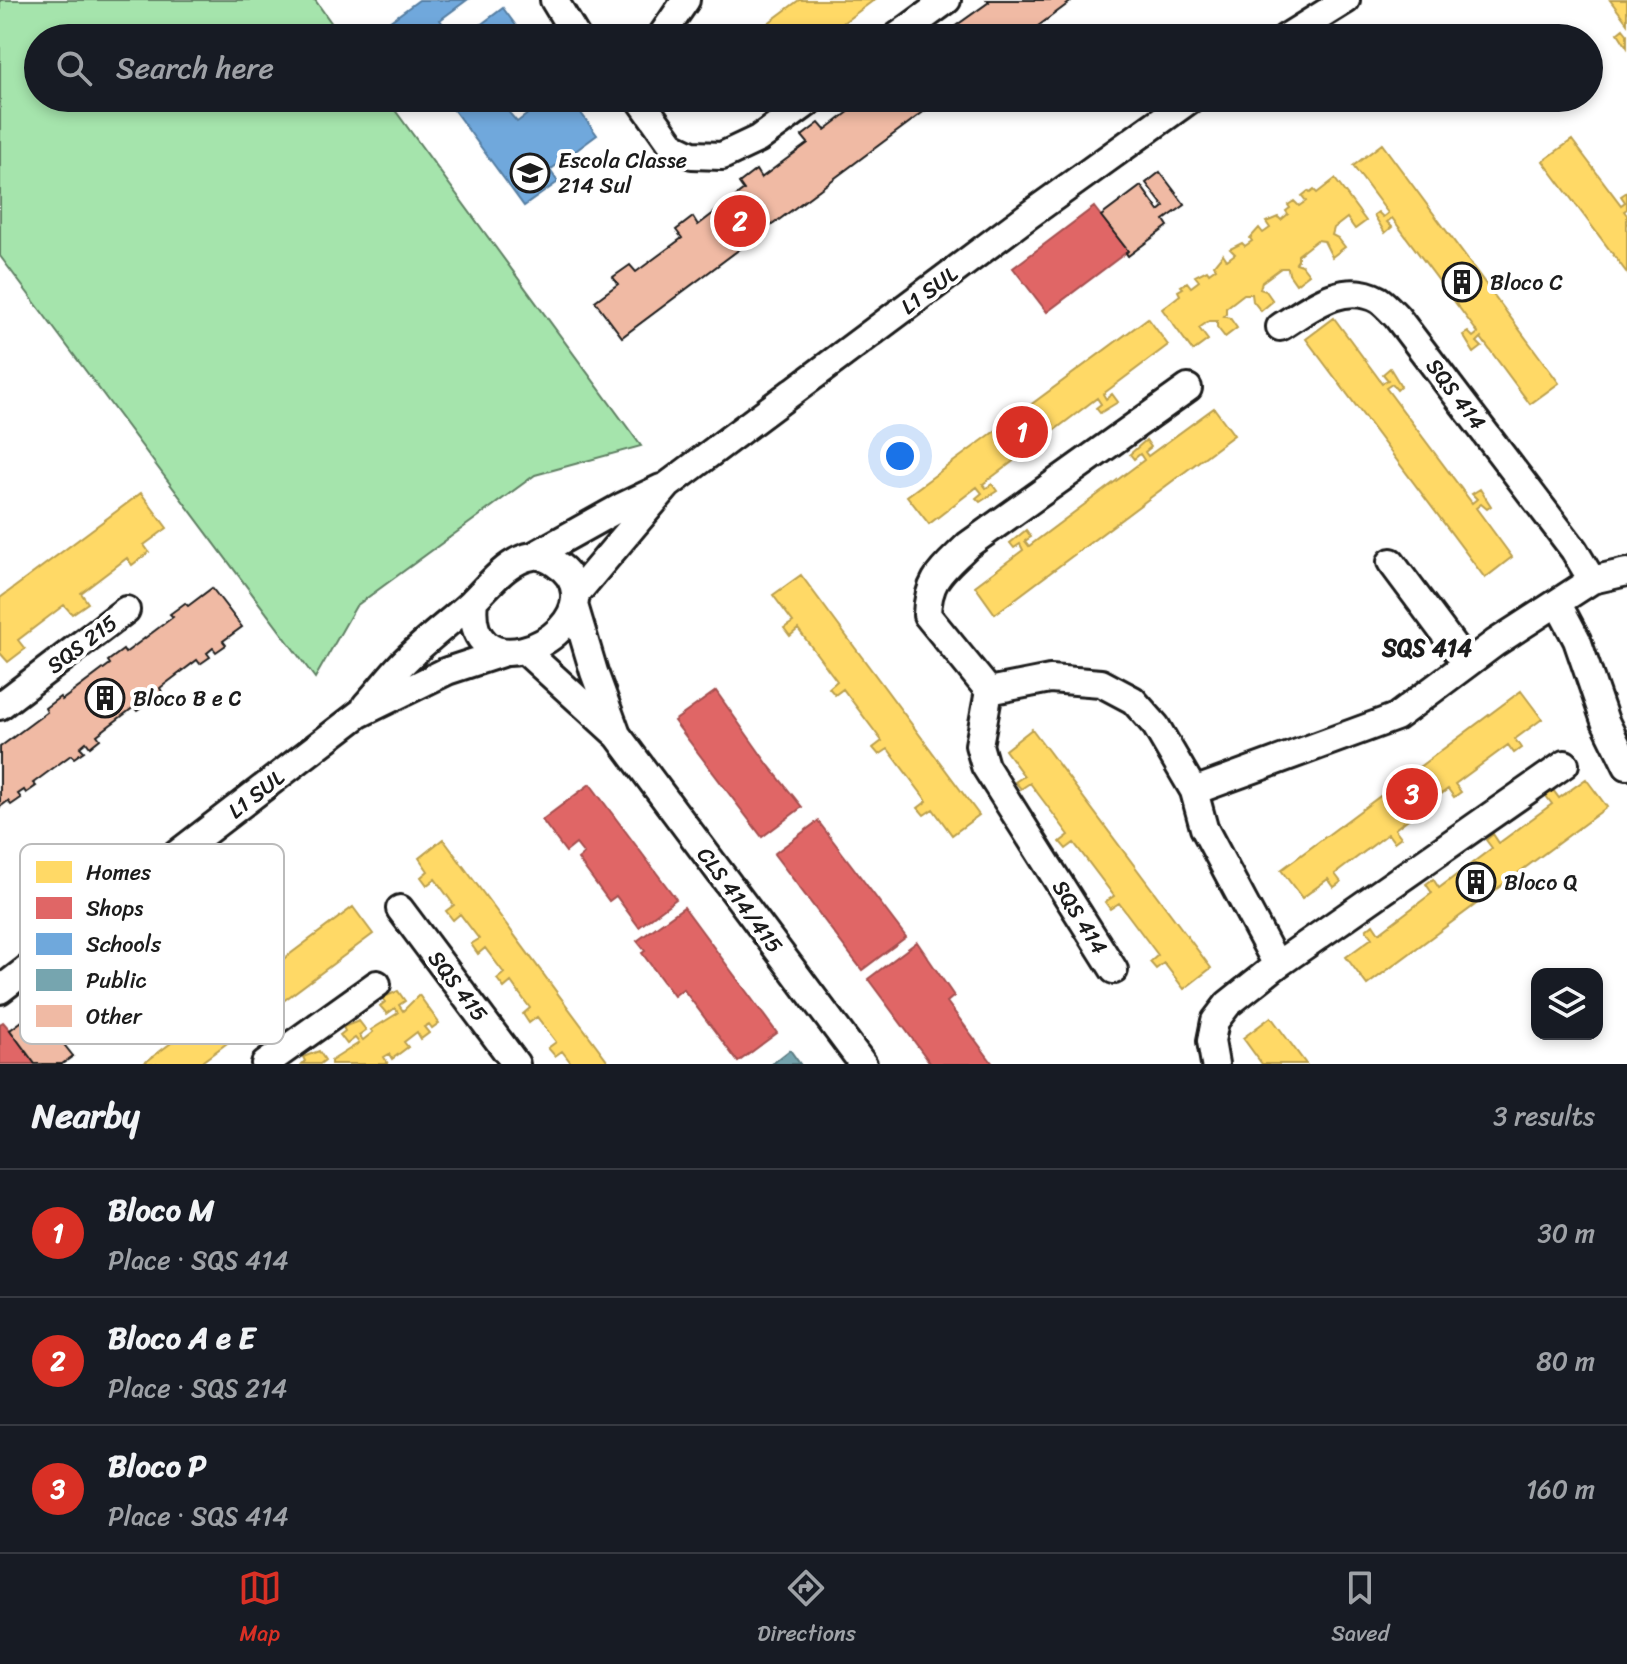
<!DOCTYPE html>
<html lang="en">
<head>
<meta charset="utf-8">
<style>
	body { margin:0; font-family:Sriracha,sans-serif; background:#20242c; color:#f1f3f6 }
	.controls { position:absolute; right:24px; bottom:24px; display:grid; overflow:hidden; border-radius:16px; box-shadow:0 4px 12px #0003 }
	.controls button { width:72px; height:72px; display:grid; place-items:center; padding:0; border:0; border-bottom:2px solid #363941; background:#171b24; color:#f1f3f6; font:40px sans-serif }
	.you { position:absolute; left:900px; top:456px; width:28px; height:28px; margin:-20px; border:6px solid #fff; border-radius:50%; background:#1a73e8; box-shadow:0 0 0 12px #1a73e833 }
	.badge { display:grid; place-items:center; width:52px; height:52px; border-radius:50%; background:#d93025; color:#fff; font-size:26px; font-weight:700 }
	.pin { position:absolute; translate:-50% -50%; border:4px solid #fff; box-shadow:0 2px 8px #0006 }
	.list { margin:0; padding:0; list-style:none }
	h2 { display:flex; justify-content:space-between; align-items:center; height:104px; margin:0; padding:0 32px; font-size:34px }
	h2 small { font-size:26px; font-weight:400; color:#9ea1a6 }
	.list li { display:grid; grid-template-columns:52px 1fr auto; gap:24px; align-items:center; box-sizing:border-box; height:128px; padding:0 32px; border-top:2px solid #363941 }
	.list b { display:block; font-size:30px; white-space:nowrap }
	.list p { margin:0; font-size:26px; white-space:nowrap; color:#9ea1a6 }
	.list em { font-size:26px; font-style:normal; color:#9ea1a6 }
	.icon { flex:none; width:44px; height:44px; fill:none; stroke:currentColor; stroke-width:2; stroke-linecap:round; stroke-linejoin:round }
	.map { position:relative; flex:none; width:1627px; height:1064px; overflow:hidden }
	.search { position:absolute; background:#171b24; box-shadow:0 4px 12px #0003; left:24px; right:24px; top:24px; height:88px; display:flex; align-items:center; gap:20px; box-sizing:border-box; padding:0 28px; border-radius:44px; color:#9ea1a6; font-size:30px }
	.sheet { height:488px; background:#171b24 }
	nav { display:flex; justify-content:space-around; align-items:center; box-sizing:border-box; height:112px; border-top:2px solid #363941; background:#171b24; font-size:22px; color:#9ea1a6 }
	nav a { display:grid; justify-items:center; gap:4px }
	nav .on { color:#d93025 }
	.map>svg:first-child { display:block }
	.green { fill:#a5e4ac; stroke:#608064; stroke-width:2 }
	.homes { fill:#ffd966; stroke:#bba050; stroke-width:2 }
	.shops { fill:#e06666; stroke:#a55050; stroke-width:2 }
	.schools { fill:#6fa8dc; stroke:#567ea2; stroke-width:2 }
	.public { fill:#76a5af; stroke:#5b7c83; stroke-width:2 }
	.building { fill:#f0baa4; stroke:#1c1c1c; stroke-width:2 }
	.lines { fill:none; stroke-linecap:round; stroke-linejoin:round }
	.minor-casing { stroke:#1c1c1c; stroke-width:32 }
	.minor { stroke:#fff; stroke-width:26 }
	.labels { text-anchor:middle; dominant-baseline:central; stroke-width:8; stroke-linejoin:round; paint-order:stroke }
	.poi-label { font-size:22px; fill:#1c1c1c; stroke:#fff; text-anchor:start }
	.street-label { font-size:22px; fill:#1c1c1c; stroke:#fff }
	.neighbourhood-label { font-size:24px; font-weight:bold; fill:#1c1c1c; stroke:#fff }
	.key { fill:#fff; stroke:#bbb; stroke-width:2 }
	.key-label { font-size:22px; fill:#1c1c1c }
</style>
</head>
<body>
<div class="map">
<svg width="1627" height="1064" viewBox="0 0 1627 1064">
	<rect width="100%" height="100%" fill="#fff"/>
	<filter id="ink" filterUnits="userSpaceOnUse"><feTurbulence type="fractalNoise" baseFrequency=".0125" numOctaves="2"/><feDisplacementMap in="SourceGraphic" scale="16" xChannelSelector="R" yChannelSelector="G"/><feConvolveMatrix kernelMatrix="1 2 1 2 8 2 1 2 1" color-interpolation-filters="sRGB"/></filter>
	<g filter="url(#ink)">
		<path class="green" d="M0 0H315L342 38H38V98H386L641 446 535 475 356 606 315 678 0 256Z"/>
		<path class="homes" d="M799 0H874L839 26 845 33 838 38H748Z
			M1610 0H1627V23Z
			M1623 29 1627 34V47L1618 33Z
			M1572 140 1621 205 1625 202 1621 196 1627 192V209L1624 211 1627 215V273L1543 161Z
			M1382 144 1559 383 1530 404 1481 338 1477 342 1482 347 1474 353 1463 335 1468 332 1473 337 1478 333 1392 218 1387 222 1392 227 1385 233 1374 215 1378 212 1383 217 1388 213 1353 166Z
			M1335 179 1366 221 1355 229 1347 218 1334 228 1332 235 1338 238 1345 247 1332 257 1324 241 1317 240 1298 255V260L1296 263 1302 265 1309 274 1296 284 1289 274 1288 268H1281L1262 282 1260 289 1266 291 1273 301 1261 311 1253 301 1252 294H1244L1226 308V314L1224 316 1230 318 1237 328 1225 337 1217 327V321H1209L1199 328 1208 340 1193 351 1162 309 1180 295 1178 291 1183 288 1181 286 1187 282 1191 287 1199 281 1195 276 1207 270 1209 273 1216 268 1214 265 1223 254 1227 260 1235 254 1230 249 1242 243 1245 246 1252 241 1250 238 1259 228 1263 233 1270 228 1266 222 1278 217 1281 220 1288 214 1286 211 1290 208 1288 205 1294 201 1299 206 1306 201 1302 196 1308 191 1310 193 1314 190 1317 193Z
			M1148 318 1168 345 1103 394 1106 399 1112 394 1118 402 1100 413 1096 408 1101 404 1097 398 983 484 986 488 992 484 997 491 980 502 976 498 982 493 977 487 929 524 907 496Z
			M1334 318 1382 383 1388 380 1383 374 1390 368 1401 386 1397 390 1392 384 1386 388 1472 503 1477 499 1472 494 1480 489 1491 506 1487 509 1481 504 1476 508 1512 557 1485 578 1306 339Z
			M1214 408 1234 435 995 614 975 586 1023 550 1020 544 1014 548 1010 543 1026 530 1031 537 1025 541 1029 546 1144 460 1140 454 1134 459 1130 454 1146 440 1151 447 1145 452 1148 456Z
			M141 493 167 528 144 545 149 552 132 565 127 558 81 593 88 603 72 614 64 605 18 640 25 649 8 662 0 653V598Z
			M801 575 979 815 952 835 933 809 924 815 918 808 927 801 888 749 879 755 873 748 882 741 843 689 835 695 829 688 837 681 798 629 790 636 784 628 793 622 773 595Z
			M1521 691 1542 719 1515 739 1521 748 1514 753 1508 745 1455 784 1461 792 1454 797 1448 789 1395 829 1401 837 1394 842 1388 834 1335 874 1341 882 1334 887 1328 879 1302 898 1281 870Z
			M1032 729 1211 968 1184 989 1164 963 1156 969 1150 962 1158 955 1119 903 1110 909 1105 902 1114 896 1074 843 1066 849 1060 842 1069 835 1030 783 1021 789 1015 782 1024 776 1005 750Z
			M1586 779 1607 807 1367 985 1346 957 1372 938 1366 930 1373 924 1379 933 1432 893 1426 884 1433 879 1439 888 1492 848 1486 840 1493 834 1499 843 1552 804 1546 796 1553 790 1559 798Z
			M443 839 610 1064H572L562 1051 555 1056 548 1048 556 1042 537 1017 529 1023 523 1014 530 1008 511 982 504 988 497 979 504 973 485 948 478 954 471 944 479 939 460 914 453 920 446 911 454 905 435 879 427 885 421 877 428 871 419 858Z
			M353 907 373 934 199 1064H143Z
			M398 991 405 1001 399 1005 403 1011 419 995 439 1023 432 1028 429 1024 424 1027 429 1033 421 1039 417 1032 404 1042 408 1047 392 1059 389 1054 384 1057 388 1064H331V1061L359 1043 355 1038 347 1044 340 1035 345 1031 343 1027 359 1021 366 1030 359 1035 363 1040 373 1032 371 1030 398 1013 395 1008 387 1014 380 1006 385 1002 382 998Z
			M1271 1017 1306 1064H1262L1243 1038Z
			M319 1051 325 1060 320 1064H302L305 1061 303 1057Z"/>
		<path class="shops" d="M1094 207 1128 251 1047 312 1013 268Z
			M716 691 769 766 802 807 762 837 674 721Z
			M590 784 676 899 639 927 616 896 609 901 578 859 584 854 576 844 566 852 542 820Z
			M818 821 906 937 862 970 774 854Z
			M684 907 777 1033 738 1062 683 989 674 996 642 953 645 951 637 941Z
			M917 942 954 996 947 1002 993 1064H931L868 979Z
			M3 1022 10 1030 35 1064H0V1024Z"/>
		<path class="schools" d="M419 0H467L440 20 454 38H401L389 22Z
			M503 8 525 38H463Z
			M445 98H519L505 108 517 122 533 110 524 98H570L597 135 550 170 558 182 524 206Z"/>
		<path class="public" d="M790 1050 800 1064H772Z"/>
		<path class="building" d="M987 0H1073L1022 38H933L945 29 947 32 989 2Z
			M867 98H942L622 337 595 301 618 284 613 277 630 265 636 272 682 238 676 230 693 217 698 225 744 190 739 183 756 170 761 178 808 143 802 136 819 123 825 130Z
			M1160 172 1185 205 1164 220 1168 226 1128 256 1126 253 1128 251 1101 216 1141 186 1159 211 1164 207 1146 183Z
			M212 588 242 627 223 641 226 645 216 652 213 648 207 653 210 657 200 664 197 660 160 688 162 692 152 699 150 695 144 700 147 704 137 711 134 707 97 735 100 739 90 747 86 742 80 747 84 751 74 758 71 755 33 783 36 786 26 793 24 790 18 794 21 798 11 805 8 801 0 807V747L47 712 45 708 60 697 62 700 110 664 108 661 123 650 125 653 173 617 170 614 185 603 188 606Z
			M68 987 88 1014 78 1021 82 1026 62 1042 73 1056 62 1064H35L10 1030Z"/>
		<g class="lines">
			<g class="minor-casing">
				<path id="minor" d="M554 0 577 38
					M660 38 686 0
					M895 38 947 0
					M1285 38 1346 0
					M639 98 673 146 692 155 722 156 758 139 814 98
					M1280 327C1309 309 1343 280 1379 300 1385 304 1392 312 1397 317L1574 550 1592 580
					M1188 388 968 545C943 570 928 578 927 615L989 691 1050 679 1101 683 1133 700 1156 726 1194 791 1204 828 1277 965
					M533 556 621 507 661 488
					M1391 562 1467 664
					M576 594 668 485 1029 215 1192 98
					M1558 604 1577 640 1605 721 1627 766
					M574 605 594 672 616 732
					M524 650 618 736 863 1064
					M989 691 979 745 985 766 1114 970
					M366 705C377 693 387 680 398 668 420 644 447 625 471 603 487 588 508 559 533 556 541 555 550 560 556 564 566 570 574 580 575 593 580 646 464 690 474 600
					M0 706 126 610
					M1194 791 1396 717 1495 643 1592 580 1627 572
					M400 909 516 1064
					M0 990 359 714 447 671 505 652
					M265 1064 377 984
					M1215 1064 1211 1041 1215 1021 1228 1004 1277 965 1565 764"/>
			</g>
			<use href="#minor" class="minor"/>
		</g>
	</g>
	<defs>
		<g id="school-ring" transform="scale(2)"><circle r="9.5" fill="#fff" stroke="#1c1c1c" stroke-width="1.5"/><path d="M0-5L7-2L0 1L-7-2ZM-4 1L0 2.5L4 1V4Q0 6-4 4Z" fill="#1c1c1c"/></g>
		<g id="building-ring" transform="scale(2)"><circle r="9.5" fill="#fff" stroke="#1c1c1c" stroke-width="1.5"/><path d="M-4-6H4V6H1V3H-1V6H-4ZM-2.5-4.3h1.7v1.8h-1.7ZM.8-4.3h1.7v1.8H.8ZM-2.5-1h1.7V.8h-1.7ZM.8-1h1.7V.8H.8Z" fill="#1c1c1c"/></g>
	</defs>
	<g fill-rule="evenodd">
		<use href="#school-ring" x="530" y="173"/>
		<use href="#building-ring" x="1462" y="282"/>
		<use href="#building-ring" x="105" y="698"/>
		<use href="#building-ring" x="1476" y="882"/>
	</g>
	<g class="labels">
		<g class="poi-label">
			<text x="558" y="160">Escola Classe<tspan x="558" dy="25">214 Sul</tspan></text>
			<text x="1490" y="282">Bloco C</text>
			<text x="133" y="698">Bloco B e C</text>
			<text x="1504" y="882">Bloco Q</text>
		</g>
		<g class="street-label">
			<text transform="translate(929 290) rotate(-37)">L1 SUL</text>
			<text transform="translate(1456 394) rotate(53)">SQS 414</text>
			<text transform="translate(82 644) rotate(-37)">SQS 215</text>
			<text transform="translate(256 794) rotate(-38)">L1 SUL</text>
			<text transform="translate(740 900) rotate(53)">CLS 414/415</text>
			<text transform="translate(1080 917) rotate(58)">SQS 414</text>
			<text transform="translate(458 986) rotate(53)">SQS 415</text>
		</g>
		<g class="neighbourhood-label">
			<text x="1427" y="648">SQS 414</text>
		</g>
	</g>
	<rect x="20" y="844" width="264" height="200" rx="12" class="key"/>
	<rect x="36" y="861" width="36" height="22" fill="#ffd966"/>
	<rect x="36" y="897" width="36" height="22" fill="#e06666"/>
	<rect x="36" y="933" width="36" height="22" fill="#6fa8dc"/>
	<rect x="36" y="969" width="36" height="22" fill="#76a5af"/>
	<rect x="36" y="1005" width="36" height="22" fill="#f0baa4"/>
	<g class="key-label">
		<text x="86" y="880">Homes</text>
		<text x="86" y="916">Shops</text>
		<text x="86" y="952">Schools</text>
		<text x="86" y="988">Public</text>
		<text x="86" y="1024">Other</text>
	</g>
</svg>
<div class="controls">
<button><svg class="icon" aria-label="layers" viewBox="0 0 24 24"><path d="M12 4l9 5-9 5-9-5zM3 14l9 5 9-5"/></svg></button>
</div>
<div class="you"></div>
<div class="pin badge" style="left:1022px;top:432px">1</div>
<div class="pin badge" style="left:740px;top:221px">2</div>
<div class="pin badge" style="left:1412px;top:794px">3</div>
<div class="search"><svg class="icon" aria-label="search" viewBox="0 0 24 24"><circle cx="10" cy="10" r="6"/><path d="M15 15l6 6"/></svg>Search here</div>
</div>
<section class="sheet">
<h2>Nearby<small>3 results</small></h2>
<ul class="list">
<li><span class="badge">1</span><div><b>Bloco M</b><p>Place · SQS 414</p></div><em>30 m</em></li>
<li><span class="badge">2</span><div><b>Bloco A e E</b><p>Place · SQS 214</p></div><em>80 m</em></li>
<li><span class="badge">3</span><div><b>Bloco P</b><p>Place · SQS 414</p></div><em>160 m</em></li>
</ul>
</section>
<nav>
<a class="on"><svg class="icon" aria-label="map" viewBox="0 0 24 24"><path d="M3 6l6-2 6 2 6-2v14l-6 2-6-2-6 2zM9 4v14M15 6v14"/></svg>Map</a>
<a><svg class="icon" aria-label="directions" viewBox="0 0 24 24"><path d="M12 3l9 9-9 9-9-9zM9 14v-3h6M13 9l2 2-2 2"/></svg>Directions</a>
<a><svg class="icon" aria-label="saved" viewBox="0 0 24 24"><path d="M7 4h10v16l-5-4-5 4z"/></svg>Saved</a>
</nav>
</body>
</html>
